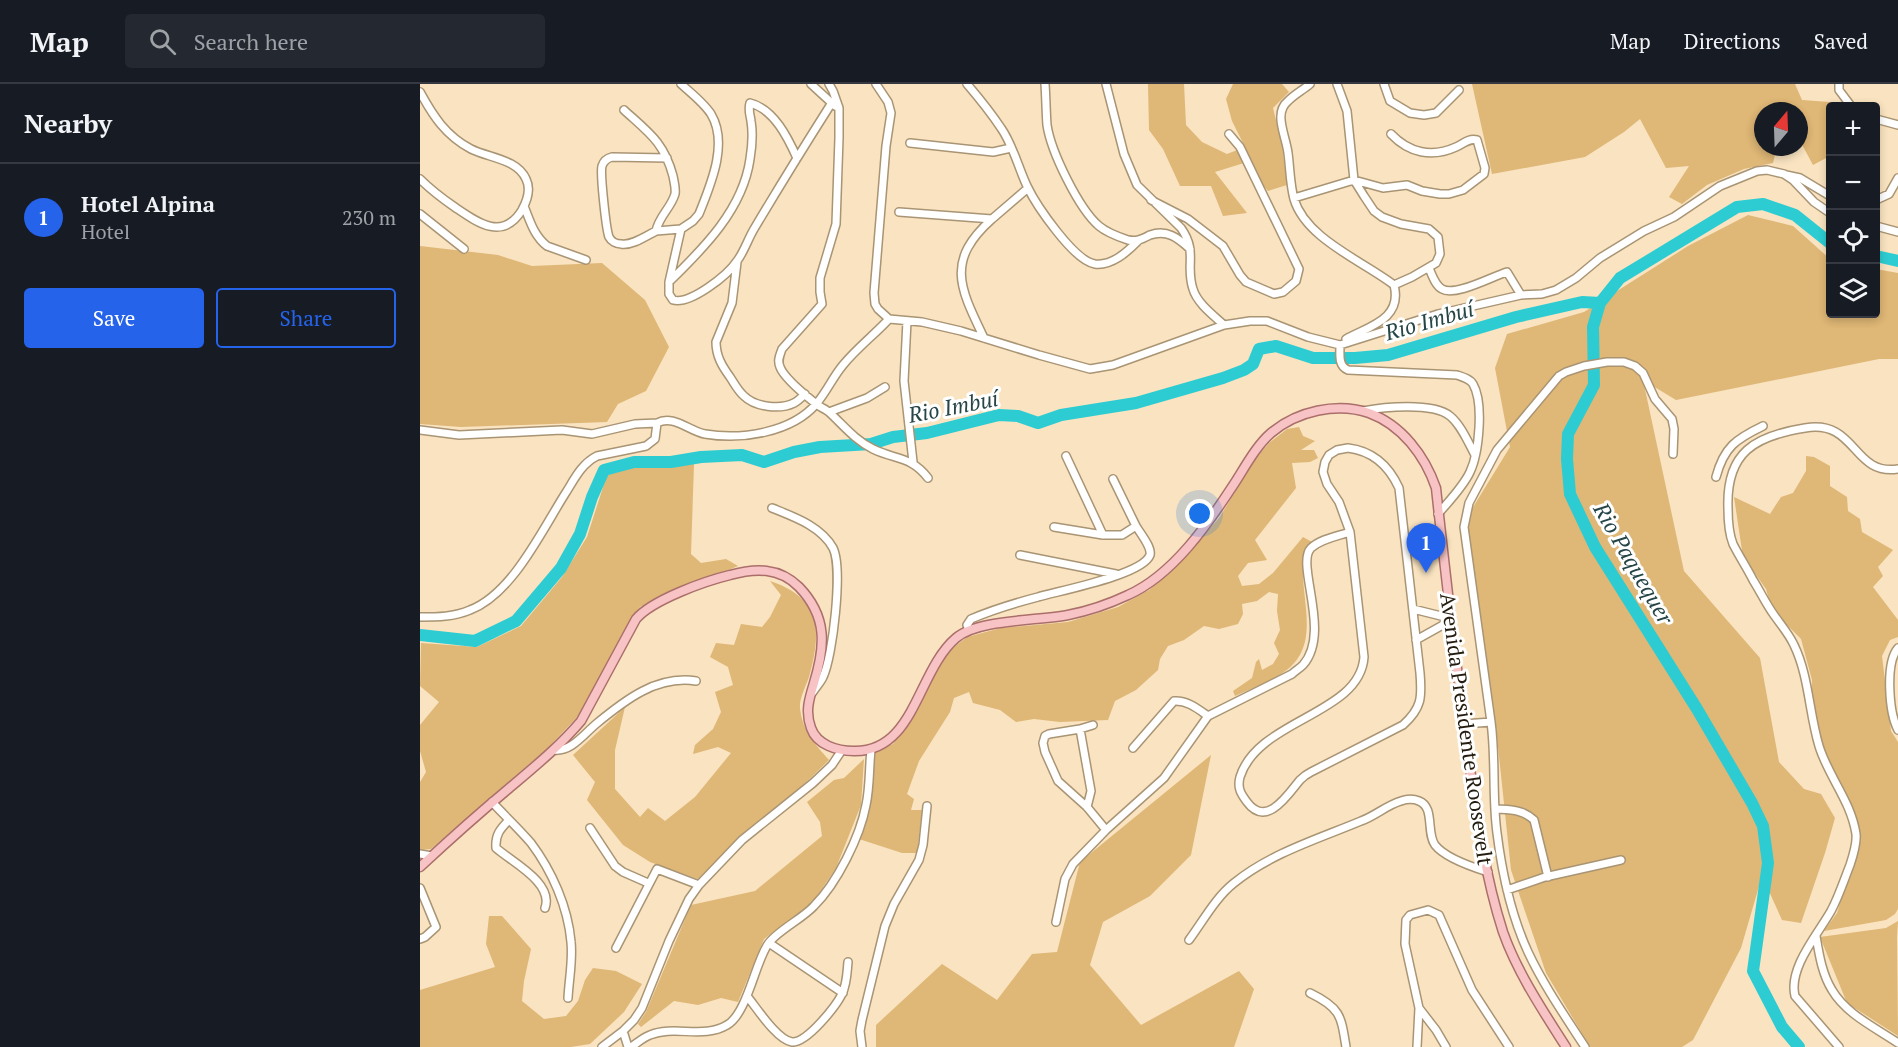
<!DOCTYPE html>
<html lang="en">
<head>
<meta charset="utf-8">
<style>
	body { margin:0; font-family:"PT Serif",serif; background:#242831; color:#f1f3f6 }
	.controls { position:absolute; right:18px; top:18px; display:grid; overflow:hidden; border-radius:6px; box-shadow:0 3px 9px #0003 }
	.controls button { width:54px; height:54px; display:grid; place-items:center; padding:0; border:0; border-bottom:2px solid #363941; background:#171b24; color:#f1f3f6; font:30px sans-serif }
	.compass { position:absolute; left:1334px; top:18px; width:54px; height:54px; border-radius:50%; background:#171b24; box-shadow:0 3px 9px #0003; rotate:19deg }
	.you { position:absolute; left:780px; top:430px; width:21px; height:21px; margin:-15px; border:4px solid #fff; border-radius:50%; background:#1a73e8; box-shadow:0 0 0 9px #1a73e833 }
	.badge { display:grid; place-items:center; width:39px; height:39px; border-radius:50%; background:#2563eb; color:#fff; font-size:20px; font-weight:700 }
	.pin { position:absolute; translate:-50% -50px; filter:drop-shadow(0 2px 3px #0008) }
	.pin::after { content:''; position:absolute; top:32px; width:21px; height:18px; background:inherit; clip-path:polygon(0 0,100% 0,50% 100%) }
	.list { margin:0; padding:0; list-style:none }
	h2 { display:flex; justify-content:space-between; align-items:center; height:78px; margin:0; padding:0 24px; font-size:26px }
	h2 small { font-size:20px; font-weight:400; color:#9ea1a6 }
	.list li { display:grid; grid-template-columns:39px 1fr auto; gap:18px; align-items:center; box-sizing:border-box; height:108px; padding:0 24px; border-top:2px solid #363941 }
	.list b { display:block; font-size:22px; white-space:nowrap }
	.list p { margin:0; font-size:20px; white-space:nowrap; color:#9ea1a6 }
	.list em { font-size:20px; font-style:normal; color:#9ea1a6 }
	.actions { display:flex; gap:12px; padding:18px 24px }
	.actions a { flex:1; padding:14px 0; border:2px solid #2563eb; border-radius:6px; text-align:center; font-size:21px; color:#2563eb }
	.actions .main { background:#2563eb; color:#fff }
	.icon { flex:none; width:33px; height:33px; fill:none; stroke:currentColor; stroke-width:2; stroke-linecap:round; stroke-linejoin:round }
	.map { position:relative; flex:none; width:1478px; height:963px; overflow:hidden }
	header { display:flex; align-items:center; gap:36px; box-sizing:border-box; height:84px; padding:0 30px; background:#171b24; border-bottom:2px solid #363941 }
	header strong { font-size:28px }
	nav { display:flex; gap:33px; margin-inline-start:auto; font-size:21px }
	.search { width:420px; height:54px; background:#242831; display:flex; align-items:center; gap:15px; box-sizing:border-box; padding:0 21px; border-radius:6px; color:#9ea1a6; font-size:22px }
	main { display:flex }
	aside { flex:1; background:#171b24 }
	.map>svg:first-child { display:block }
	.green { fill:#dfb776 }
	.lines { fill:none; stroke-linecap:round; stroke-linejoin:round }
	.river { stroke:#2cccd2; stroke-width:12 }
	.minor-casing { stroke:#a99474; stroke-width:10 }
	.major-casing { stroke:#ab6f6b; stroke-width:11 }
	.minor { stroke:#fff; stroke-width:7 }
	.major { stroke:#f8c3c4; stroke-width:8 }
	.labels { text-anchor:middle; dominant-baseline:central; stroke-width:6; stroke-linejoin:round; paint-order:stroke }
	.street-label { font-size:21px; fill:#241c0f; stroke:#fff }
	.water-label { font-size:22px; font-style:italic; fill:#264546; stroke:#fff }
</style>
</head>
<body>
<header>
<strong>Map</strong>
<div class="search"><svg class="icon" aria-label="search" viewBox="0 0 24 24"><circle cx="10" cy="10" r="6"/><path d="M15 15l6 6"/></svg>Search here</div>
<nav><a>Map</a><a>Directions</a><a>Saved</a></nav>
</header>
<main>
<aside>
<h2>Nearby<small></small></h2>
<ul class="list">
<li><span class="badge">1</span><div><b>Hotel Alpina</b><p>Hotel</p></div><em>230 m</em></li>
</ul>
<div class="actions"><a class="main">Save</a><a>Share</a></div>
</aside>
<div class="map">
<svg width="1478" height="963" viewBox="0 0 1478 963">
	<rect width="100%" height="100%" fill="#f9e3c0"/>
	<path class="green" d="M728 0H764L766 41 782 58 807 70 825 63 812 37 806 15 813 0H862L869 8 853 24 862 61 867 101 848 107 824 79 795 88 827 129 803 132 791 102H760L743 65 729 46Z
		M1052 0H1375L1382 16 1424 19 1428 22H1410V72L1393 81 1379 55V27H1343V63H1357L1353 79 1324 85 1287 101 1262 120 1249 113 1269 82 1246 84 1220 35 1204 48 1165 73 1072 90Z
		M1328 131 1373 142 1410 175V230H1456V185L1478 189V275H1459L1256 316 1223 296 1264 487 1340 574 1359 678 1384 705 1401 710 1415 734 1405 769 1381 839 1362 836 1342 792 1321 864 1273 956 1262 963H1170L1126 889 1091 786 1075 634 1047 433 1090 363 1075 284 1087 250 1164 228 1268 162Z
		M0 162 78 171 112 182 182 179 225 216 249 263 226 307 198 320 187 338 41 343 0 340Z
		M879 343 883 352 895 357 881 366H894L898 374 890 378 872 379 876 404 835 456 847 476 828 479 818 492 822 502 839 500 853 489 883 453 892 458C866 489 909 552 868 585 853 597 832 604 815 612L813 607 832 594 836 578 839 575 842 586 853 580 859 570 854 559 860 546 857 527 858 510 849 508 837 517 822 520 823 530 818 540 799 545 784 542 764 556 748 562 740 575 738 586 716 606 695 617 688 636 640 638 614 635 596 638 580 626 553 619 549 608 534 614 530 628 499 677 487 710 494 715 491 726H502L497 769H482L439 755 450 719 454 668 473 660 484 644 524 571 547 553 581 544 648 538 698 523 729 506 767 470 799 434 836 374 849 359 867 345Z
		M1386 372 1394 373 1410 382V402L1427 413 1428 427 1440 435 1442 448 1473 466 1458 483 1463 492 1453 503 1478 536V553L1470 556 1462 572 1471 647 1478 658V825L1475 830 1466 836 1404 847 1417 829 1439 757 1437 736 1402 662 1392 614V596L1381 555 1362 536 1350 519 1346 505 1323 473 1314 413 1350 430 1361 413 1373 409 1386 387Z
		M274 380 271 470 281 479 306 475 318 482 220 523 160 630 128 664 11 765 0 766V698L6 688 0 667V641L19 618 0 602 1 559 57 563 101 542 142 493 167 453 187 391 213 383Z
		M350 497C401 514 402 546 389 593 386 602 379 615 380 624 382 646 395 660 409 676L372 712 320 753 278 795 230 778 203 761 167 716 175 698 153 671 205 623 195 666V705L220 733 228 724 245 737 275 713 311 669 298 663 273 670 275 661 293 645 301 628 295 608 313 601 308 583 290 573 296 559 314 561 321 540 342 543 350 533 361 511Z
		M791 671 771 771 730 812 683 838 670 881 721 941 819 887 834 905 814 963H456V941L522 880 577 916 612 870 637 868 660 778Z
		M444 675 441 721 416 784 393 818 344 855 318 918 301 914 278 921 254 917 221 943 218 940 226 928 271 821 335 807 402 752 400 738 387 718 414 696 424 694Z
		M69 832H82L111 865 104 897 102 917 124 935 146 932 158 917 165 896 173 884 196 887 222 900 204 928 170 960 151 963H0V906L75 883 66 860Z
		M1478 837 1477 853 1478 952 1427 919 1400 853 1466 844Z"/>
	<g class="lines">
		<path class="river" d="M1456 172 1478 177
			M0 551 55 557 96 537 141 484 160 450 172 413 184 386 214 378H251L281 373 322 371 344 378 374 368 400 363 451 360 473 353 507 349 579 331 598 332 618 339 641 331 716 319 803 294 824 286 833 280 839 265 856 262 893 274H935L968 271 1096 233 1162 218 1180 219
			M1379 963 1362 943 1333 887 1348 779 1343 742 1332 719 1277 625 1175 463 1150 410 1147 375 1148 350 1174 301 1173 243 1180 219 1200 194 1317 123 1343 120 1375 131 1410 159"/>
		<g class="minor-casing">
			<path id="minor" d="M391 0 415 22
				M409 0 413 7 419 24V54L416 140 400 194V208L402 220 362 265C360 271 357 276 360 283 364 294 385 311 395 319 399 323 406 325 410 329 424 342 435 356 453 365 476 376 491 372 508 394
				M456 0 468 18 471 29 466 62 454 209 455 220 458 225 469 235 502 238 541 247 619 271 670 285 693 281 804 241 830 237H847L888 253 920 261
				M547 0C559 14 571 29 581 44 593 61 598 83 607 102 616 121 654 177 675 180 692 182 707 168 718 157
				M625 0C626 14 626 28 627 41 631 68 659 125 679 142 686 148 699 153 708 156 717 158 722 155 730 151 747 145 758 154 770 165
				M686 0 704 70 717 101 761 144C778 168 765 181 773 205 777 219 793 231 804 241
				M890 0C883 6 875 10 868 17 853 29 866 52 868 69 870 84 870 100 874 115 886 155 943 177 974 201
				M917 0 927 27 934 96 944 112 954 127 962 133 981 140 1009 145 1018 153 1020 170 1016 179 992 193 974 201
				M964 0 970 17 990 29 1004 31 1016 29 1039 6
				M1419 0V6L1431 22
				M0 8C13 32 26 52 51 65 69 74 97 75 106 95 111 105 107 117 102 126 83 157 58 139 36 124 23 115 11 106 0 95
				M204 26C228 48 244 58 253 92 254 98 256 104 255 110 251 124 239 132 236 147L261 145
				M1456 35 1478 41
				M490 59 573 68 591 64
				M377 74C368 54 354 25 330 19 328 26 330 30 331 37 333 49 332 63 330 75 323 125 284 164 249 198V210L253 216C270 221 308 191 317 177 324 168 328 155 334 145 359 103 385 61 411 20
				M1366 91 1380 94 1410 112
				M874 114 934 96 963 104 987 101 1002 107 1020 110H1029L1043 106 1064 90 1065 84 1057 56C1048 54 1043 60 1036 63 1012 74 989 69 971 50
				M731 116 768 135 803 162 820 191 826 198 854 210 863 208 876 197 879 185 820 63 809 50
				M1456 116 1469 110 1478 94
				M104 122C110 137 114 152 127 162L166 176
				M479 128 572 135 608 104
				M0 130 44 165
				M1456 142 1478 148
				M236 147C226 152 212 162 201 160 196 160 191 157 189 153 186 145 180 89 182 82 184 76 188 74 192 73L247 74
				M317 178 312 219 296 258C296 272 302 282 310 293 314 299 318 307 324 312 335 323 360 326 374 319 378 317 382 313 385 310
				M1009 184C1012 191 1015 201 1022 205 1035 213 1073 192 1087 188L1101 211
				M249 198 261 145 273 137 279 130C290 102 309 60 291 30 284 19 271 9 261 0
				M487 237 484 297 493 378
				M564 254C540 204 525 177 572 135
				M926 255C947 243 983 236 974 201
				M920 261 1018 230 1101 211 1122 210 1136 206 1156 194 1180 174 1224 147 1254 133 1300 102 1337 87 1347 86 1364 90 1373 96 1394 118 1410 129
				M920 261C920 271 918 282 928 286L1037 291C1043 293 1050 295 1053 300 1064 319 1059 369 1050 388 1043 403 1029 417 1018 430
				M943 327C963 323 1013 318 1030 332 1041 341 1048 358 1055 371
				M409 328 447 314 465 303
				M0 346 39 351 142 346 172 350 215 340 237 339
				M928 364C953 367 969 382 979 404L1000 589C1002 613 1002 624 983 641L891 688C887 690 883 693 880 696 869 709 847 745 827 718 821 710 817 704 820 693 838 635 940 631 944 573L930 448 919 418 907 400 903 388 905 378 909 371 917 366Z
				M646 372 683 451
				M1296 393C1304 363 1316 355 1343 342
				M693 395 716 442
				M352 424C374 433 401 442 413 464 423 484 413 572 403 593 401 598 396 603 393 608
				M600 471 696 490
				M993 525 1029 534
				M0 533C17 533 34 533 50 526 92 510 121 448 145 410 154 396 161 380 177 372L226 362 235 355 237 339C253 330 269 347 285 350 321 356 372 349 397 319 407 307 413 293 423 281 437 264 454 251 469 235
				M549 546 547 541 551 535C572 526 595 519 618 513 638 507 723 491 730 471 732 463 720 449 716 442L702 451H683L634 443
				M996 556 1030 537
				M1478 564C1465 579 1469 629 1478 646
				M1071 638 1044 443 1049 419 1077 366 1139 292 1146 288 1164 282 1187 278H1204L1215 282 1223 289 1235 315 1252 335 1254 345 1253 370
				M1044 640 1071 638C1076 675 1072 712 1077 749 1082 789 1091 831 1108 868 1124 902 1145 932 1165 963
				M673 641 660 645 629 650 625 652 623 659 625 668 638 697 667 723 686 746
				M660 645 671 707 667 723
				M713 664 754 617C767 616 778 625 788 632
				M134 666C151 668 164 650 176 640 205 616 237 591 276 597
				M72 718C85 732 99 745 111 759 132 787 148 823 151 858 153 876 149 895 148 914
				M1075 725C1091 726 1102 725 1114 736L1128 793
				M89 736C80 745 75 751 76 764 92 778 134 799 125 824
				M170 744 195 782 203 788 228 799
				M0 770 12 772
				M0 804 16 843 5 853 0 855
				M1087 806 1125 793 1201 776
				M636 838 645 795 653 780 686 746 744 694 788 632 872 590C875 587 880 584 883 581 912 548 875 480 891 464 900 455 918 452 930 448
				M1396 852C1399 870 1402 890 1412 906 1426 930 1456 944 1478 959
				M769 856C783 837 796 813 814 799 851 769 898 755 941 737 955 732 967 721 981 717 987 715 994 715 999 717 1015 723 1006 749 1015 761 1025 774 1052 783 1068 788
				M349 859 423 909
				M196 864 237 785 279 801
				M890 909C921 924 921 932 926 963
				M327 912C336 923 357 956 372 958 387 959 416 922 422 910 427 900 427 888 428 878
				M203 947 208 963
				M182 963 203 947 214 936 222 924 249 857 269 815 279 801 322 756 393 699 412 681 422 666
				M211 963C217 959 224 953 230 951 254 941 284 955 307 941 327 930 335 879 348 860 357 847 382 835 394 822 417 799 440 753 446 721 450 703 449 684 451 666
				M442 963 440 947 442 936 465 842 474 820 499 776 503 761 507 722
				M997 963 999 924
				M1026 963 1016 946 999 924 985 860 986 836 990 831 1008 826 1019 831 1052 906 1089 963
				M1419 963 1375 912C1368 884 1398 850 1411 827 1419 812 1424 796 1430 781 1433 772 1437 759 1436 750 1431 717 1408 692 1399 662 1389 629 1389 592 1374 561 1369 550 1361 541 1354 531 1346 520 1340 507 1333 496 1327 484 1319 472 1313 460 1309 450 1308 436 1308 424 1306 368 1335 352 1385 344 1437 335 1432 392 1478 385"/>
		</g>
		<g class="major-casing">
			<path id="major" d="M0 783C28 757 57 731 87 706 113 684 139 663 161 637L216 535C232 516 285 497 310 491 335 484 359 483 379 503 408 533 405 563 394 599 389 615 385 628 391 644 397 661 417 667 434 667 495 668 497 587 536 554 558 535 618 537 648 531 668 527 689 520 708 511 753 491 788 440 814 400 825 383 836 362 851 349 877 327 917 318 949 329 982 341 1005 372 1016 404 1025 488 1035 572 1046 656 1055 720 1063 786 1083 848 1097 888 1123 927 1146 963"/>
		</g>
		<use href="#minor" class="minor"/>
		<use href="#major" class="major"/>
	</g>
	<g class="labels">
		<g class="street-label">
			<text transform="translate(1047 645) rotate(82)">Avenida Presidente Roosevelt</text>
		</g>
		<g class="water-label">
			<text transform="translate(1009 236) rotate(-16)">Rio Imbuí</text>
			<text transform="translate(533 322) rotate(-11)">Rio Imbuí</text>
			<text transform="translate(1214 479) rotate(60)">Rio Paquequer</text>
		</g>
	</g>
</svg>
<div class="controls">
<button>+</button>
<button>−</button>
<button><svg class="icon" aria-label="locate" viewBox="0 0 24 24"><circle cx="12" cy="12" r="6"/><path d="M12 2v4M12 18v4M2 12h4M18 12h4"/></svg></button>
<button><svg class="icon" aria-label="layers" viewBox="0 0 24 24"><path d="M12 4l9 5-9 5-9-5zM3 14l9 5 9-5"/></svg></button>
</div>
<svg class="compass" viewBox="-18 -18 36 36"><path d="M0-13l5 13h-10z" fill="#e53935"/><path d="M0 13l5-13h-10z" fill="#9ea1a6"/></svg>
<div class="you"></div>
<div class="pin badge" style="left:1006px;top:489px">1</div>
</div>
</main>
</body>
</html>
